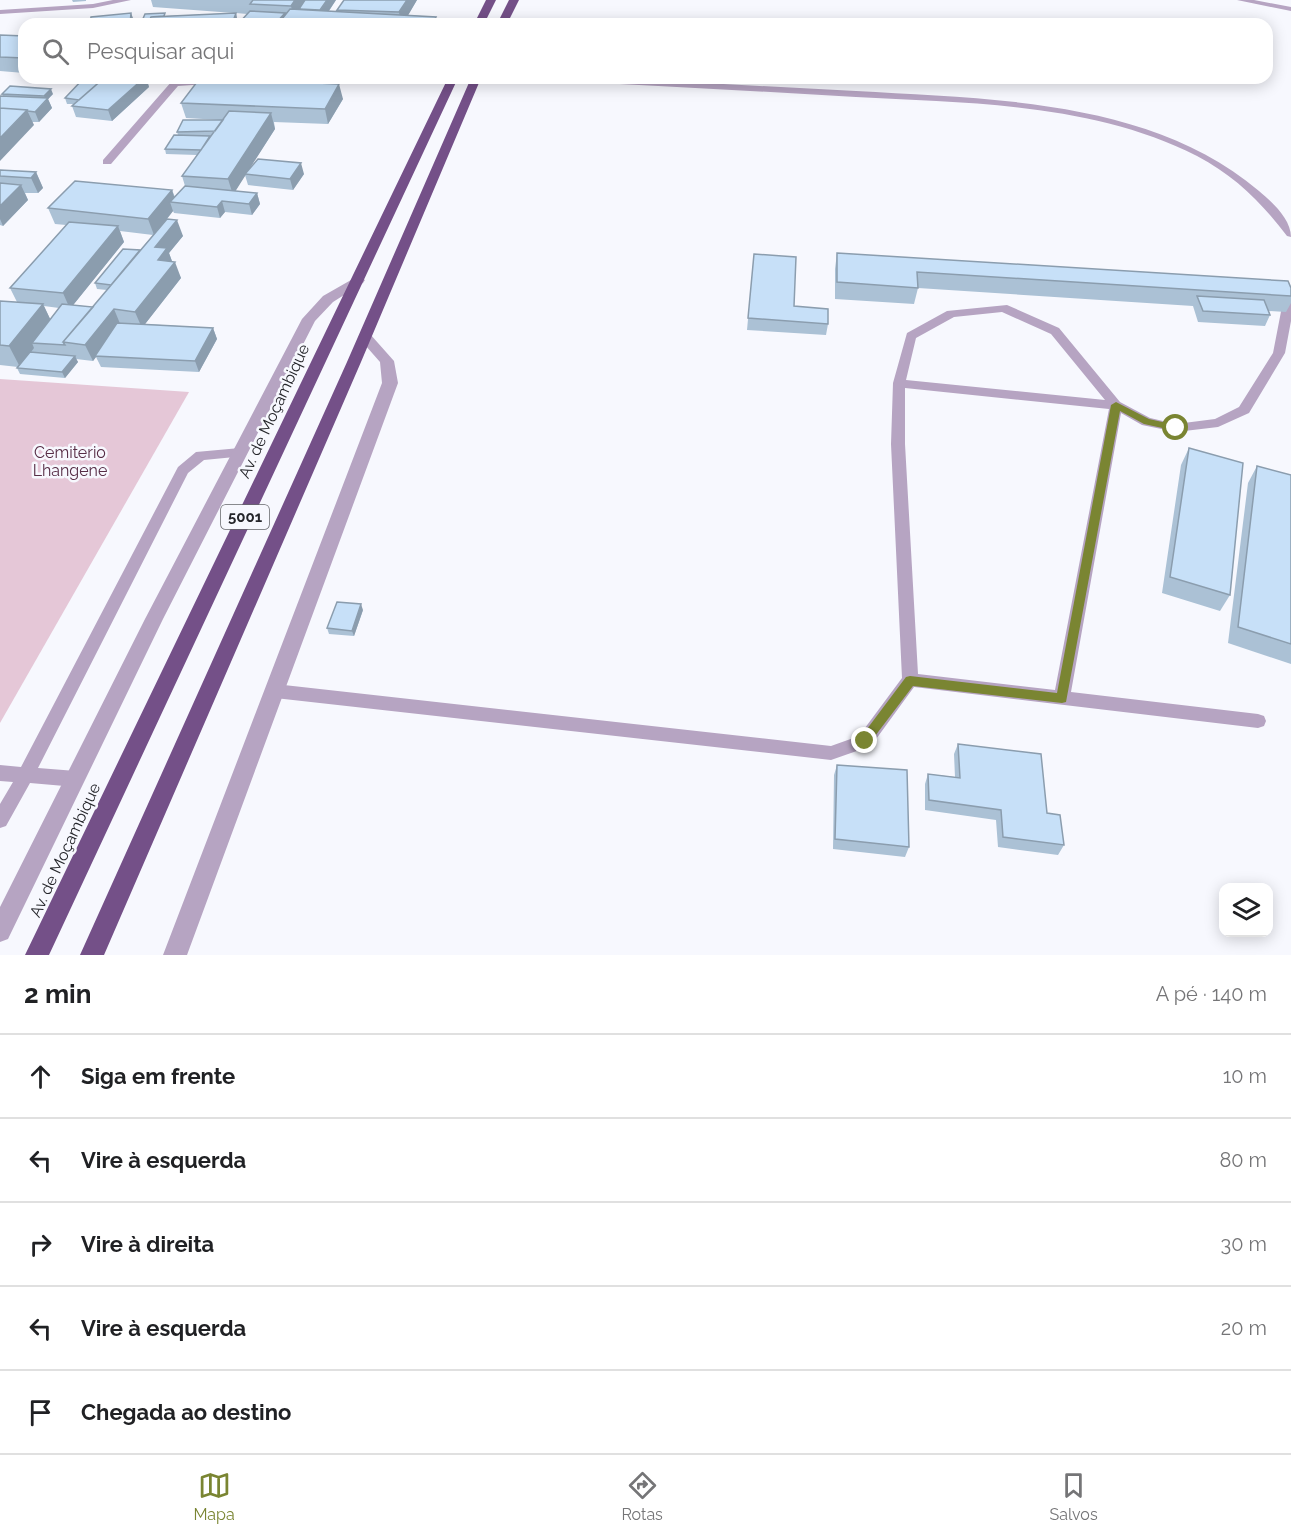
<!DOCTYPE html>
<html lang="pt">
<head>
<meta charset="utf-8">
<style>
	body { margin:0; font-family:Raleway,sans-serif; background:#f2f2f2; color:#202124 }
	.controls { position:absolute; right:18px; bottom:18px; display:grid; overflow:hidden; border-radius:12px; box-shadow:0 3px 15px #0003 }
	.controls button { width:54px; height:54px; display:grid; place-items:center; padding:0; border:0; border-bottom:2px solid #e0e0e0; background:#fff; color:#202124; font:30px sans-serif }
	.stop { position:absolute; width:18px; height:18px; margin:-14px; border:4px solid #7a8532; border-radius:50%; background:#fff }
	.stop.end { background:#7a8532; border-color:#fff; box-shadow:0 2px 6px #0008 }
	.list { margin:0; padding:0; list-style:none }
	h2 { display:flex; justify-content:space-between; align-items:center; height:78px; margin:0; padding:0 24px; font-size:26px }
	h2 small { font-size:20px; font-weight:400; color:#757577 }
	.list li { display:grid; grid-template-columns:39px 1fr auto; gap:18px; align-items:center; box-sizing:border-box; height:84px; padding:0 24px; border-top:2px solid #e0e0e0 }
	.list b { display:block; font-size:22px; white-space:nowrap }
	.list em { font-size:20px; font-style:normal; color:#757577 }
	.icon { flex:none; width:33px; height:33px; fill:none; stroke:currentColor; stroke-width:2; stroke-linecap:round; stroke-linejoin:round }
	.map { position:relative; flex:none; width:1291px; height:955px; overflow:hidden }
	.search { position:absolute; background:#fff; box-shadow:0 3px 15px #0003; left:18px; right:18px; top:18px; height:66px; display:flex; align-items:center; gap:15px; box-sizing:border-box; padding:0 21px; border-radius:18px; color:#757577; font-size:22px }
	.sheet { height:498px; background:#fff }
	nav { display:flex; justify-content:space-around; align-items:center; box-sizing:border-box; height:84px; border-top:2px solid #e0e0e0; background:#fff; font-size:16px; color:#757577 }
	nav a { display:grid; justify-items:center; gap:3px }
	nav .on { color:#7a8532 }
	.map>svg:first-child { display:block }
	.green { fill:#e5c7d7 }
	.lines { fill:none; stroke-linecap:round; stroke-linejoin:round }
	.service { fill:#b6a4c2; fill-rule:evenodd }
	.minor { fill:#b6a4c2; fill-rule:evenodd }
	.trunk { fill:#745088; fill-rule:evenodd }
	.wall { fill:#abc1d5; fill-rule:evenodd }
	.shaded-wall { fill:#8b9dae }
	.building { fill:#c7e0f8; stroke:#8b9dae; stroke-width:1.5 }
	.route { fill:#7a8532 }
	.labels { text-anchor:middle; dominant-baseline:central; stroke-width:5; stroke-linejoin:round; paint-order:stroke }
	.shield { fill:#f7f8fe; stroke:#64656a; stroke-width:1.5 }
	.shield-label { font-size:15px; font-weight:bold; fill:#25262b }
	.street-label { font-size:16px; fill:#25262b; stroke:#f7f8fe }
	.park-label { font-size:16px; fill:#572d46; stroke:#f7f8fe }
</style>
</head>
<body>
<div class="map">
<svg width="1291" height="955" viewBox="0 0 1291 955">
	<rect width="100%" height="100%" fill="#f7f8fe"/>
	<path class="green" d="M0 379 189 392 0 723Z"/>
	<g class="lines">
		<path class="service" d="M113 0H131L93 8 0 14V10L93 4Z
			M1237 0H1254L1291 7V11Z
			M210 78H255L251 81 178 86 111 164H103V160L172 81Z
			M558 78H611C693 82 775 87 856 91 990 99 1151 99 1259 191 1272 202 1291 219 1291 237L1287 236C1261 202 1235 176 1197 156 1093 103 969 103 856 97 758 91 660 86 562 81Z
			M1291 288V321L1285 353 1249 413 1218 427 1176 432 1142 425 1121 413 1071 692 1258 714 1264 716 1266 721 1264 726 1258 728 914 687 871 746 831 760 275 698 269 696 267 691 269 686 275 684 831 746 859 736 902 678 891 444 893 383 907 333 947 311 1007 305 1059 328 1120 402 1150 418 1176 424 1215 419 1239 407 1273 353 1285 291ZM1002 312 1051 334 1105 400 906 380 916 338 954 317ZM905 388 1109 409 1055 690 918 674 905 444Z
			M240 448 245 450 247 453 245 456 204 460 188 473 38 768 76 771 82 774 84 779 82 784 76 787 30 783 6 826 0 828V804L13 782 0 781V765L21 767 178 467 196 452Z"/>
		<path class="minor" d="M358 276 365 280 363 283 333 302 315 321 163 619 8 939 0 942V907L145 619 302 319 323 296Z
			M365 332 370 334 394 361 398 383 187 955H163L382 383 380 362 358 337Z"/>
		<path class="trunk" d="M486 0H496L484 24H474Z
			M509 0H519L507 24H497Z
			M448 78H458L49 955H25Z
			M471 78H481L361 362 104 955H80L347 362Z"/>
	</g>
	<path class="wall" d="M72 0H86V1L73 2Z
		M151 0H336L329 11H337V10L344 0H417L408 15 436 17 437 24H238L247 14 236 13 238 24H143L142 21 166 16 234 13 153 7Z
		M0 35 24 36V73L0 71Z
		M84 78H160L156 83H148L149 87 112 121 76 117 72 106 73 104H67L65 98Z
		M319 83 343 99 328 124 274 122 275 129 248 170 304 174 293 190 248 185 245 175 235 191 257 193 260 204 252 215 225 212 220 218 174 213 173 211 167 219 183 236 169 253 172 261 181 278 145 324 213 328 217 339 199 372 101 367 96 357 93 361 76 359 78 362 65 378 20 374 17 368 18 367 0 365V301L17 302 10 288 66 225 55 224 48 208 172 190 175 197 185 186 182 176 197 155 166 154 165 149 178 135 177 132 220 120 186 118 181 103ZM120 231 153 235 140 250 95 283 97 289 107 290 93 307 73 305 124 242ZM44 306 59 308 50 319Z
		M2 94H53L48 99 52 108 39 122H32L34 125 3 96Z
		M0 170 36 172 43 188 38 193H25L28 200 3 226 0 225Z
		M837 253 1291 288V303L1286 312 1269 311 1270 315 1265 326 1198 322 1193 306 918 288 914 304 835 299V269Z
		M754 254 794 306 828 324 826 335 747 330Z
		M1189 448 1230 595 1220 611 1162 593 1181 465Z
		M1257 466 1291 475V664L1228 643 1248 483Z
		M363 610 354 636 329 634 327 628Z
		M958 744 1047 813 1064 845 1058 855 998 847 996 820 925 810V784L928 774 955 777 954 754Z
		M837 765 909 847 905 857 833 849 834 775Z"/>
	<path class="shaded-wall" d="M295 0H309L294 20 291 6Z
		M327 0H336L322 21 320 11Z
		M407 0H417L403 24H401L399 12Z
		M131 13 135 23V24H130Z
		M236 13 238 24H232Z
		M285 13 287 23 286 24H275Z
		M436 17 437 24H432Z
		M144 78H146L149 87 112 121 108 110Z
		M154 78H160L156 83Z
		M339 84 343 99 328 124 325 109Z
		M51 89 53 94 48 99 52 108 39 122 35 112 46 101 44 96Z
		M27 110 34 125 0 161V138Z
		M271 113 275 129 233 195 228 179Z
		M301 163 304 174 293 190 290 179Z
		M36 172 43 188 38 193 31 178Z
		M21 185 28 200 3 226 0 219V206Z
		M172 190 176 203 170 202 173 211 154 235 148 219Z
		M257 193 260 204 252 215 249 204Z
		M222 201 225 212 220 218 217 207Z
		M177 220 183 236 169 253 173 264 175 262 181 278 142 328 135 312 158 260 155 247Z
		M118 226 124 242 70 309 63 293Z
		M43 304 53 325 32 343 34 348 20 367 9 346Z
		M114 309 121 326 95 356 96 357 93 361 85 345Z
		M213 328 217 339 199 372 195 361Z
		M75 356 78 362 65 378 62 372Z
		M361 604 363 610 354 636 352 631Z"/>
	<path class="building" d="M253 0H295L291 6 250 4Z
		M305 0H327L320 10 299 9Z
		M344 0H407L399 12 337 10Z
		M290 9 436 17 432 24H278Z
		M250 11 285 13 275 24H238Z
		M131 13 130 24H90L91 17Z
		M165 13 164 16 151 17 149 21H142L145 14Z
		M236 13 232 24H148L151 17Z
		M0 35 24 36V58L0 57Z
		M84 78H104L79 100 65 98Z
		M104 78H144L108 110 72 106Z
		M200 78 339 84 325 109 181 103Z
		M279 78H309L318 79 315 83 276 82Z
		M10 86 51 89 44 96 2 94Z
		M0 96 48 98 35 112 28 111 27 110 0 108Z
		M0 108 27 110 0 138Z
		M229 111 271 113 228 179 182 176Z
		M183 120H223L215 131 177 132Z
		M174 135 210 136 201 150 165 149Z
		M258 159 301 163 290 179 245 174Z
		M0 170 36 172 31 178 0 176Z
		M75 181 172 190 148 219 48 208Z
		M0 183 21 185 0 206Z
		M185 186 257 193 249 204 222 201 217 207 170 202Z
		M167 219 177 220 155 247 167 248 158 260 175 262 135 312 114 309 85 345 63 342Z
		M69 222 118 226 63 293 10 288Z
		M123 249 140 250 111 285 95 283Z
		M837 253 1288 281 1291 288V296L917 272 918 288 837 282Z
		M754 254 796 257 794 306 828 309V324L748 318Z
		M1197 296 1264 300 1270 315 1203 311Z
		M0 301 43 304 9 346 0 345Z
		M62 304 93 307 63 342 65 345 32 343Z
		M117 323 213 328 195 361 95 356Z
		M30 352 75 356 62 372 17 368Z
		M1189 448 1243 463 1230 595 1170 577Z
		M1257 466 1291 475V644L1238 627Z
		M337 602 361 604 352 631 327 628Z
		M958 744 1041 754 1047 813 1060 815 1064 845 1003 837 1001 810 929 800 928 774 960 778Z
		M837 765 907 770 909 847 835 839Z"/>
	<path class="route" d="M1116 402 1149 419 1176 425 1181 428 1176 431 1144 424 1120 411 1066 702 1062 703 913 686 869 744H861V737L906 677 910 676 1057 693 1111 405Z"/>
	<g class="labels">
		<rect class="shield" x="221" y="505" width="48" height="24" rx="4.5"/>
		<g class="shield-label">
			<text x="245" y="517">5001</text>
		</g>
		<g class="street-label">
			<text transform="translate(274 411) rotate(-65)">Av. de Moçambique</text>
			<text transform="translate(65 850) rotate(-65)">Av. de Moçambique</text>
		</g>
		<g class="park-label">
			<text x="70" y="452">Cemiterio<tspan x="70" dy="18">Lhangene</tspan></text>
		</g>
	</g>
</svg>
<div class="controls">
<button><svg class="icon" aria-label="layers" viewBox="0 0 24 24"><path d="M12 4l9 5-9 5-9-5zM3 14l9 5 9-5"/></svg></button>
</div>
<div class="stop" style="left:1176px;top:428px"></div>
<div class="stop end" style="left:865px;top:741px"></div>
<div class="search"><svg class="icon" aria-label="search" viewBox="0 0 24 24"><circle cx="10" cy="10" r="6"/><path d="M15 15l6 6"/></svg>Pesquisar aqui</div>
</div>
<section class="sheet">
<h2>2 min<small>A pé · 140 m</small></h2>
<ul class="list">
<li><svg class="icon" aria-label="ahead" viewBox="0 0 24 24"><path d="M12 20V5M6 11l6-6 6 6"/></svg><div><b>Siga em frente</b></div><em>10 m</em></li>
<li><svg class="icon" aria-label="left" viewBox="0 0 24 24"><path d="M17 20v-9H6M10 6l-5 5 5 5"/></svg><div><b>Vire à esquerda</b></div><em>80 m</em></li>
<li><svg class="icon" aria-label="right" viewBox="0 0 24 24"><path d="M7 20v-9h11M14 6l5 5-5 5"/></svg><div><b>Vire à direita</b></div><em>30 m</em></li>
<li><svg class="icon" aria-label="left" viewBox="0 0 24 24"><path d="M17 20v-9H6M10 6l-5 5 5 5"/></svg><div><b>Vire à esquerda</b></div><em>20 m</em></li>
<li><svg class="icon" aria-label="arrive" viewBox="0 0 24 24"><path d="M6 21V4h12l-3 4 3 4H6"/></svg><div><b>Chegada ao destino</b></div></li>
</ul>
</section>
<nav>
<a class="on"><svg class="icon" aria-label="map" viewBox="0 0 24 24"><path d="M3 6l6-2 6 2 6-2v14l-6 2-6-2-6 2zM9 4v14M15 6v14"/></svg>Mapa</a>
<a><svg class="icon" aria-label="directions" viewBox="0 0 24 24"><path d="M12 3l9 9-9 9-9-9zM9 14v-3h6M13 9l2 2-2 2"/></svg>Rotas</a>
<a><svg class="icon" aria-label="saved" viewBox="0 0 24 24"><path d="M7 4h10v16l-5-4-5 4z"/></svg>Salvos</a>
</nav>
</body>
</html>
